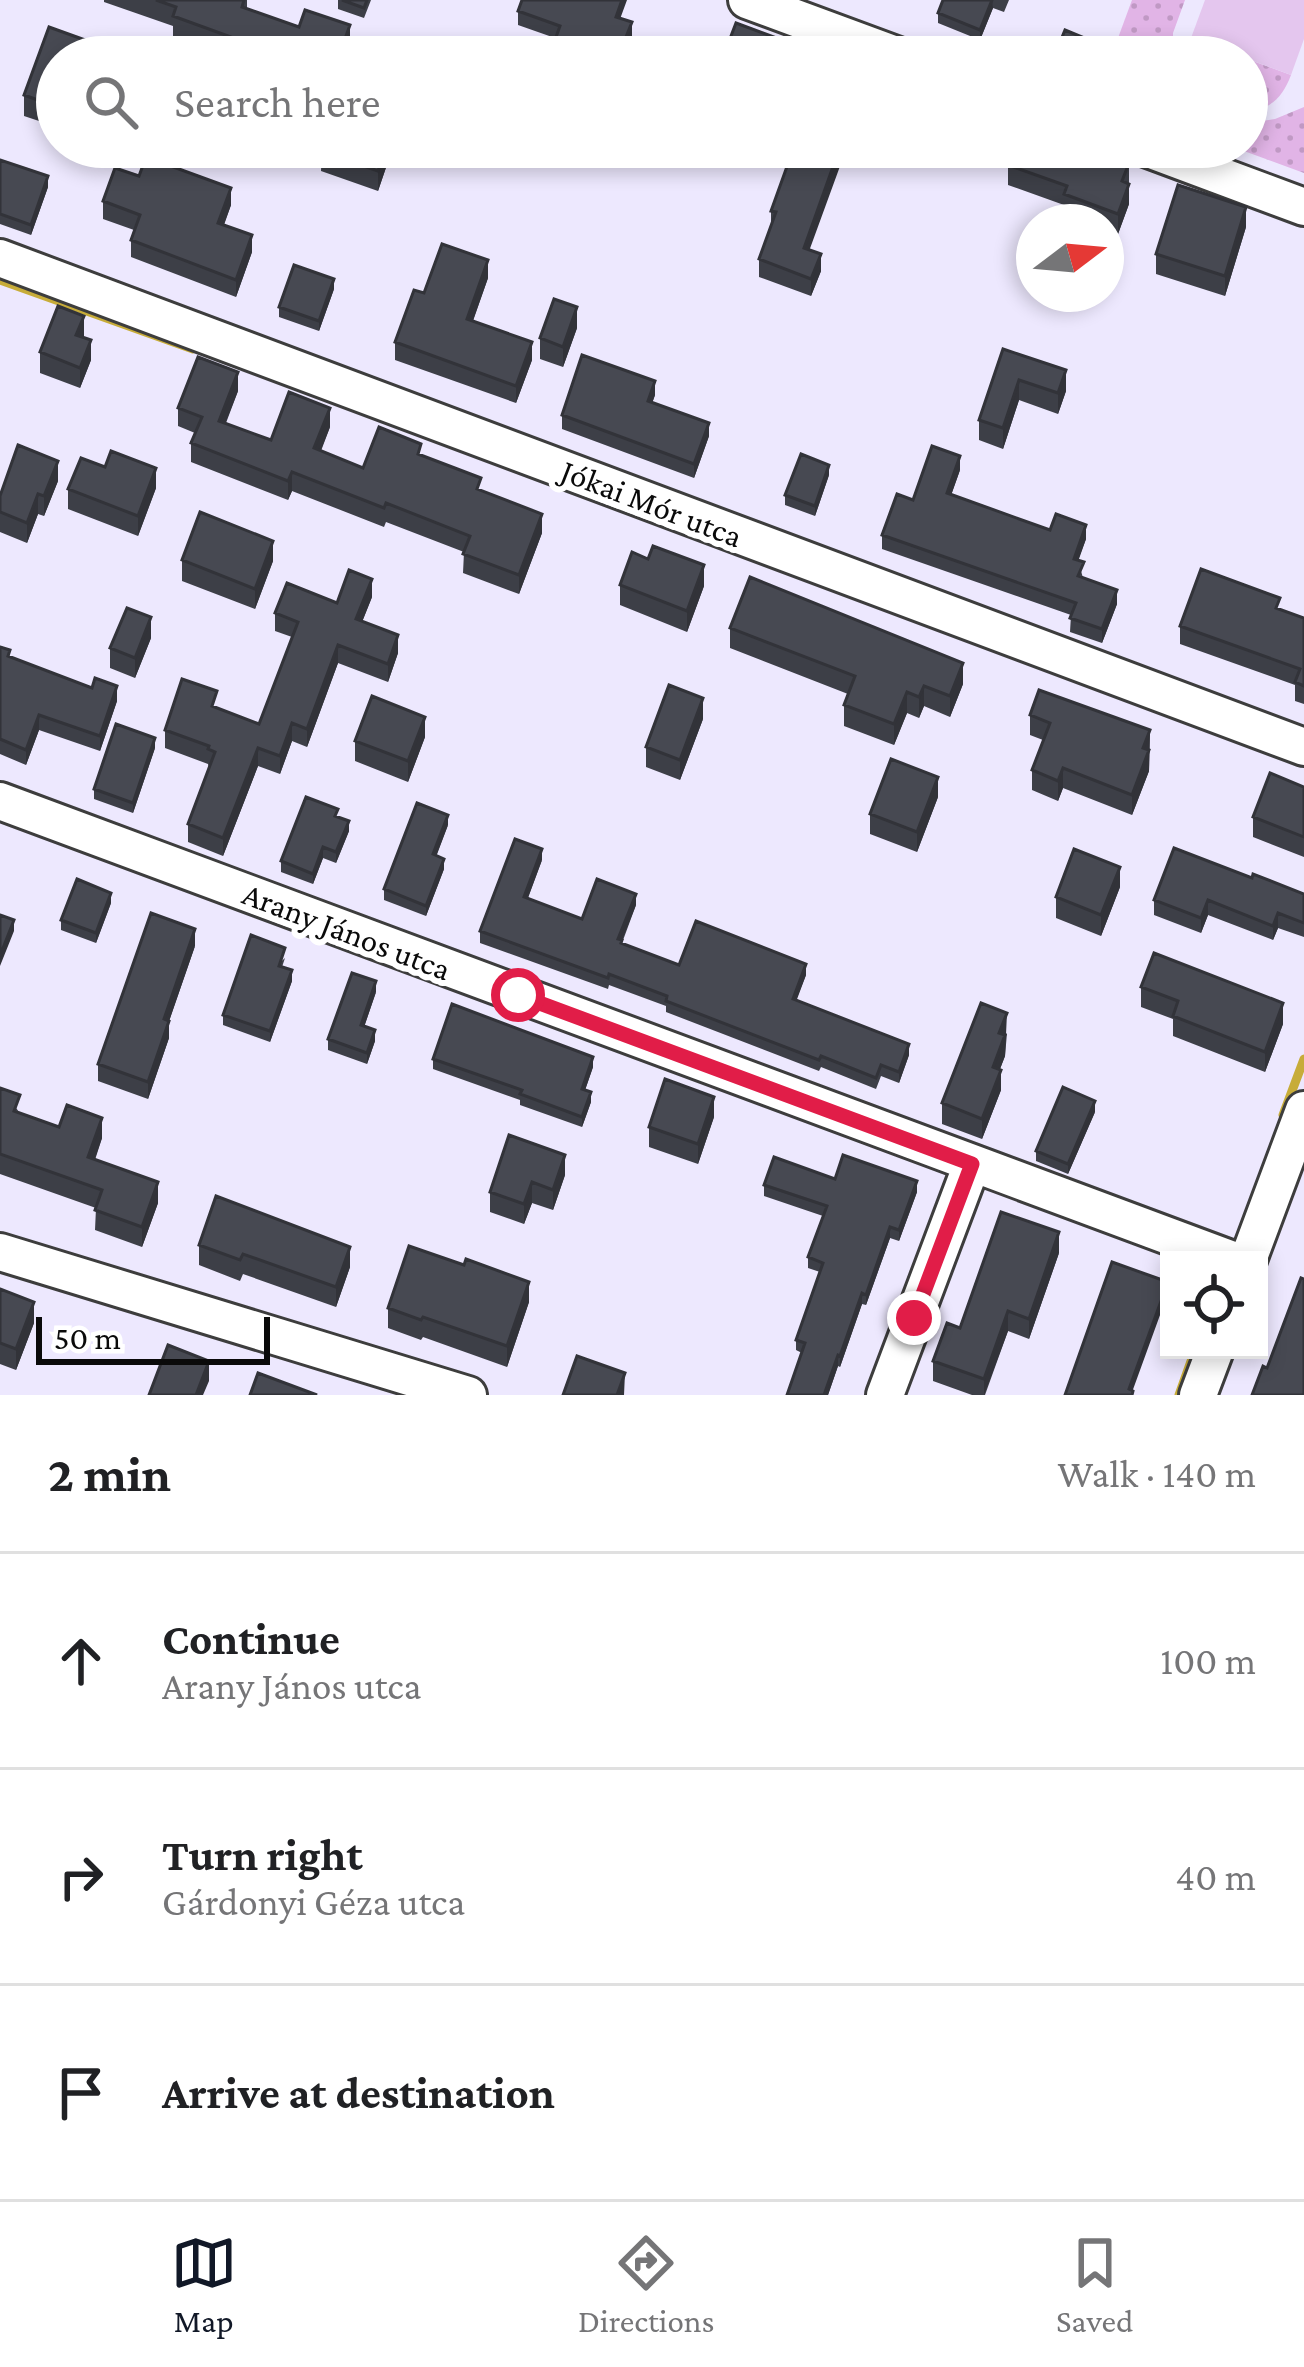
<!DOCTYPE html>
<html lang="en">
<head>
<meta charset="utf-8">
<style>
	body { margin:0; font-family:"Crimson Pro",serif; background:#f6f6f6; color:#202124 }
	.controls { position:absolute; right:36px; bottom:36px; display:grid; overflow:hidden; border-radius:0px; box-shadow:0 6px 18px #0003 }
	.controls button { width:108px; height:108px; display:grid; place-items:center; padding:0; border:0; border-bottom:3px solid #e0e0e0; background:#fff; color:#202124; font:60px sans-serif }
	.compass { position:absolute; left:1016px; top:204px; width:108px; height:108px; border-radius:50%; background:#fff; box-shadow:0 6px 18px #0003; rotate:74deg }
	.scale { position:absolute; left:36px; bottom:30px; width:234px; box-sizing:border-box; padding-left:12px; border:6px solid #0a0a0a; border-top:0; font-size:33px; line-height:42px; white-space:nowrap; color:#0a0a0a; -webkit-text-stroke:9px #fff; paint-order:stroke }
	.stop { position:absolute; width:36px; height:36px; margin:-27px; border:9px solid #e11d48; border-radius:50%; background:#fff }
	.stop.end { background:#e11d48; border-color:#fff; box-shadow:0 3px 12px #0008 }
	.list { margin:0; padding:0; list-style:none }
	h2 { display:flex; justify-content:space-between; align-items:center; height:156px; margin:0; padding:0 48px; font-size:51px }
	h2 small { font-size:39px; font-weight:400; color:#757577 }
	.list li { display:grid; grid-template-columns:78px 1fr auto; gap:36px; align-items:center; box-sizing:border-box; height:216px; padding:0 48px; border-top:3px solid #e0e0e0 }
	.list b { display:block; font-size:45px; white-space:nowrap }
	.list p { margin:0; font-size:39px; white-space:nowrap; color:#757577 }
	.list em { font-size:39px; font-style:normal; color:#757577 }
	.icon { flex:none; width:66px; height:66px; fill:none; stroke:currentColor; stroke-width:2; stroke-linecap:round; stroke-linejoin:round }
	.map { position:relative; flex:none; width:1304px; height:1395px; overflow:hidden }
	.search { position:absolute; background:#fff; box-shadow:0 6px 18px #0003; left:36px; right:36px; top:36px; height:132px; display:flex; align-items:center; gap:30px; box-sizing:border-box; padding:0 42px; border-radius:66px; color:#757577; font-size:45px }
	.sheet { height:804px; background:#fff }
	nav { display:flex; justify-content:space-around; align-items:center; box-sizing:border-box; height:168px; border-top:3px solid #e0e0e0; background:#fff; font-size:33px; color:#757577 }
	nav a { display:grid; justify-items:center; gap:6px }
	nav .on { color:#111827 }
	.map>svg:first-child { display:block }
	.grass { fill:url(#grass-dots) }
	.pitch { fill:#e4c6ee }
	.lines { fill:none; stroke-linecap:round; stroke-linejoin:round }
	.stream { stroke:#c7ac39; stroke-width:9 }
	.minor-casing { stroke:#3d3d3d; stroke-width:42 }
	.minor { stroke:#fff; stroke-width:36 }
	.wall { fill:#3d3f47 }
	.shaded-wall { fill:#323339 }
	.building { fill:#474952; stroke:#323339; stroke-width:3 }
	.route { stroke:#e11d48; stroke-width:15 }
	.labels { text-anchor:middle; dominant-baseline:central; stroke-width:12; stroke-linejoin:round; paint-order:stroke }
	.street-label { font-size:33px; fill:#0a0a0a; stroke:#fff }
</style>
</head>
<body>
<div class="map">
<svg width="1304" height="1395" viewBox="0 0 1304 1395">
	<defs>
		<pattern id="grass-dots" width="8" height="8" patternUnits="userSpaceOnUse" patternTransform="scale(3)"><rect width="8" height="8" fill="#e1b4e6"/><path d="M2 2h.1M6 6h.1" fill="none" stroke="#c099c4" stroke-width="1.8" stroke-linecap="round"/></pattern>
	</defs>
	<rect width="100%" height="100%" fill="#ede8fe"/>
	<path class="grass" d="M1132 0H1185L1173 33V57H1111Z
		M1247 59 1291 75C1282 99 1271 107 1247 114Z
		M1304 107V173L1233 147H1247V123L1275 119Z"/>
	<path class="pitch" d="M1205 0H1304V39L1291 75 1191 38Z"/>
	<g class="lines">
		<path class="stream" d="M0 280 193 349
			M1283 1115 1304 1059
			M1179 1395 1195 1350"/>
		<g class="minor-casing">
			<path id="minor" d="M747 0 901 57
				M1143 147 1304 207
				M0 258 1304 747
				M0 801 1233 1260
				M0 1252 468 1395
				M1248 1260 1304 1110
				M885 1395 972 1164
				M1198 1395 1215 1350"/>
		</g>
		<use href="#minor" class="minor"/>
	</g>
	<path class="wall" d="M104 0H247V8L378 57H231L173 36V26L104 2Z
		M338 0H371L364 18 338 9Z
		M943 0H1009L1004 12 993 8 980 40 938 23V13Z
		M518 11 620 18 632 36 624 57H550L555 38 518 25Z
		M49 27 85 40V57H57V127L24 116V95Z
		M322 147H393L378 191 321 171Z
		M616 147H639L636 155Z
		M794 147 809 250 821 271 811 296 759 277V259L771 225V211Z
		M911 147H959L954 162Z
		M0 160 48 187 31 235 0 224Z
		M1129 163V204L1118 234 1106 230V222H1085L1064 215V205L1008 185V165Z
		M103 201 231 205 224 225 252 252 236 297 131 257V240L134 230 103 219Z
		M1246 227 1225 296 1156 274V254Z
		M488 278 473 321 532 360 516 403 395 360V342L424 293Z
		M334 289 319 331 279 317V307Z
		M577 328 563 367 540 359V338Z
		M83 337 91 360 80 388 40 373V352Z
		M1003 349 1066 391 1058 414 1019 400 1003 449 979 440V420Z
		M238 391 226 423 271 440 330 427 321 451 363 468 421 455 481 491 542 533 519 594 463 573 464 552 386 522 384 527 292 491 288 500 191 462V443L195 433 178 426V408Z
		M655 395 652 403 709 436 694 478 562 429V415Z
		M960 470 951 495 1050 530 1086 539 1078 560 1083 578 1117 604 1102 643 1070 632 1071 615 882 549V535L913 500Z
		M829 475 815 516 785 505V495Z
		M58 481 44 516 38 514 27 543 0 532V496Z
		M156 488 138 536 68 509V489Z
		M648 559 704 586 687 632 620 605V585Z
		M182 560 273 561 255 609 182 581Z
		M372 597 362 622 398 653 388 682 338 663 307 747 292 741 280 774 258 766 223 856 188 842V824L209 768 208 764 165 748V730L217 707 259 724 292 637 275 631V613Z
		M1280 610 1304 618V704L1295 701V685L1180 644V626Z
		M730 628 963 684 950 717 924 706 919 718 907 713 894 745 844 726V705L848 694 730 648Z
		M151 638 135 678 110 668V648Z
		M0 647 10 656 117 701 100 751 39 730 26 765 0 754Z
		M1030 715 1150 730 1149 771 1132 815 1063 788 1058 801 1032 790V770L1043 740 1030 735Z
		M703 719 680 780 646 767V747Z
		M425 737 408 782 355 761V741Z
		M155 748 133 813 94 799V789Z
		M1304 787V857L1253 837V817Z
		M938 797 917 852 870 834V814Z
		M338 817 349 831 336 863 323 858 313 884 281 872V861Z
		M448 825 436 856 444 869 426 916 384 900V889Z
		M542 860 528 898 582 919 636 905 622 943 679 965 806 975 796 1000 909 1055 899 1083 881 1076 876 1089 821 1067 819 1071 666 1012V1006L609 985 608 989 480 943V931Z
		M1252 878 1304 894V937L1278 928 1273 940 1208 915 1201 933 1154 915V900Z
		M1120 887 1101 936 1056 918V897Z
		M111 903 96 943 61 930V920Z
		M195 946 169 1021V1038L148 1099 98 1081V1064Z
		M285 958 282 967 292 981 270 1042 223 1025V1015Z
		M1141 987 1283 1024 1265 1072 1173 1036V1019L1141 1007Z
		M376 992 364 1027 375 1041 367 1064 328 1050V1039Z
		M1007 1033 1005 1056 1000 1069 1001 1090 982 1139 942 1124V1103Z
		M433 1059 593 1067 585 1090 591 1102 582 1127 520 1105V1100L433 1069Z
		M0 1088 20 1113 59 1127 102 1138 95 1160 158 1203 142 1247 95 1230 96 1208 0 1174Z
		M1095 1112 1068 1174 1036 1161V1151Z
		M714 1117 698 1164 649 1147V1127Z
		M565 1175 553 1210 532 1203 524 1224 490 1212V1192Z
		M835 1179 917 1192 899 1241 890 1238 866 1305 862 1304 840 1367 838 1366 828 1395H787L802 1353 796 1350V1340L820 1272 808 1268V1257L823 1216 764 1196V1185Z
		M199 1245 350 1267 336 1307 243 1274 240 1281 199 1265Z
		M1059 1253 1029 1339 1008 1331 985 1395H972L933 1381V1361L960 1328Z
		M0 1289 34 1323 16 1370 0 1364Z
		M529 1302 507 1367 423 1337 421 1340 388 1328V1308Z"/>
	<path class="shaded-wall" d="M622 0H627L616 30V17Z
		M992 0 993 8 980 40V30Z
		M632 22V36L624 57H618Z
		M350 25V45L345 57 343 44Z
		M386 147H393L378 191V171Z
		M840 147H847L804 265V248Z
		M48 176V187L31 235V225Z
		M1129 184V204L1118 234V214Z
		M231 188V205L218 240V223Z
		M1246 207V227L1225 296V276Z
		M252 235V252L236 297V280Z
		M821 254V271L811 296V279Z
		M488 260V278L467 337V319Z
		M334 279V289L319 331V321Z
		M577 307V328L563 367V347Z
		M84 316V336L76 355V335Z
		M91 340V360L80 388V368Z
		M532 342V360L516 403V386Z
		M1066 370V391L1058 414V393Z
		M238 372V391L219 439V421Z
		M1019 380V400L1003 449V428Z
		M655 381V395L648 415V401Z
		M330 408V427L314 467V448Z
		M709 423V436L694 478V464Z
		M960 456V470L947 507V493Z
		M58 461V481L44 516V496Z
		M829 465V475L815 516V506Z
		M156 468V488L138 536V516Z
		M292 472V491L288 500V481Z
		M38 494V514L27 543V523Z
		M542 514V533L519 594V575Z
		M1086 525V539L1074 573V559Z
		M273 541V561L255 609V589Z
		M704 565V586L687 632V611Z
		M372 579V597L356 637V619Z
		M1117 590V604L1102 643V629Z
		M151 617V638L135 678V658Z
		M398 635V653L388 682V664Z
		M338 645V663L307 747V729Z
		M963 663V684L950 717V696Z
		M117 686V701L100 751V736Z
		M924 686V706L919 718V697Z
		M907 692V713L894 745V724Z
		M703 698V719L680 780V760Z
		M39 715V730L26 765V750Z
		M425 717V737L408 782V761Z
		M292 723V741L280 774V756Z
		M1150 730 1149 771 1132 815V795L1143 748Z
		M155 738V748L133 813V803Z
		M258 748V766L223 856V838Z
		M1063 768V788L1058 801V781Z
		M938 777V797L917 852V832Z
		M448 815V825L433 865V854Z
		M349 821V831L336 863V852Z
		M323 847V858L313 884V874Z
		M542 849V860L524 908V897Z
		M444 859V869L426 916V906Z
		M1120 867V887L1101 936V915Z
		M111 893V903L96 943V933Z
		M636 894V905L622 940 618 939Z
		M1208 900V915L1201 933V918Z
		M1278 913V928L1273 940V926Z
		M14 920V931L0 966V956Z
		M195 929V946L164 1036V1019Z
		M806 964V975L793 1010V999Z
		M292 970V981L270 1042V1031Z
		M376 981V992L361 1036V1025Z
		M1283 1003V1024L1265 1072V1052Z
		M1007 1013 1005 1056 993 1087V1067L999 1033Z
		M169 1021V1038L148 1099V1082Z
		M375 1030V1041L367 1064V1053Z
		M909 1044V1055L899 1083V1072Z
		M593 1057V1067L582 1099V1089Z
		M1001 1070V1090L982 1139V1119Z
		M591 1092V1102L582 1127V1117Z
		M714 1097V1117L698 1164V1144Z
		M1095 1101V1112L1068 1174V1164Z
		M102 1118V1138L88 1178V1157Z
		M565 1155V1175L553 1210V1190Z
		M917 1181V1192L899 1241V1230Z
		M158 1182V1203L142 1247V1227Z
		M532 1182V1203L524 1224V1204Z
		M890 1227V1238L866 1305V1295Z
		M1059 1232V1253L1029 1339V1319Z
		M350 1247V1267L336 1307V1287Z
		M529 1282V1302L507 1367V1346Z
		M1168 1282V1293L1131 1395 1129 1389Z
		M862 1293V1304L840 1367V1356Z
		M34 1302V1323L16 1370V1349Z
		M1008 1311V1331L984 1395V1379Z
		M838 1355V1366L828 1395H824Z
		M209 1361V1381L203 1395H196Z
		M625 1373 624 1395H617Z"/>
	<path class="building" d="M156 0H244L242 7 299 27 305 10 350 25 343 44 378 57H286L173 16 176 7Z
		M342 0H367L364 8Z
		M522 0H622L616 17 632 22 618 57H558L550 54 560 26 518 11Z
		M943 0H992L980 30 938 13Z
		M736 23 828 57H723Z
		M49 27 85 40 78 57H57V107L24 95Z
		M1065 30 1104 46 1100 57H1054Z
		M322 147H386L378 171 321 151Z
		M794 147H840L804 248 821 254 811 279 759 259 776 212 771 211Z
		M1015 147H1087L1129 163 1122 181 1129 184 1118 214 1064 194 1067 186 1008 165Z
		M146 157 231 188 218 223 252 235 236 280 131 240 140 215 103 201 115 168 139 176Z
		M0 160 48 176 31 225 0 214Z
		M1178 185 1246 207 1225 276 1156 254Z
		M442 244 488 260 467 319 532 342 516 386 395 342 414 290 424 293Z
		M294 265 334 279 319 321 279 307Z
		M554 299 577 307 563 347 540 338Z
		M58 306 84 316 76 335 91 340 80 368 40 352Z
		M1003 349 1066 370 1058 393 1019 380 1003 428 979 420Z
		M582 355 655 381 648 401 709 423 694 464 562 415Z
		M198 357 238 372 219 421 271 440 289 392 330 408 314 448 363 468 379 427 421 444 418 454 481 478 477 489 542 514 519 575 463 554 470 536 386 503 384 508 292 472 288 481 191 443 202 417 178 408Z
		M18 445 58 461 44 496 38 494 27 523 0 512V496Z
		M932 446 960 456 947 493 1050 530 1056 514 1086 525 1074 559 1084 562 1078 576 1117 590 1102 629 1070 618 1076 603 882 535 897 494 913 500Z
		M111 451 156 468 138 516 68 489 81 458 105 467Z
		M801 454 829 465 815 506 785 495Z
		M200 512 273 541 255 589 182 560Z
		M653 546 704 565 687 611 620 585 632 552 648 559Z
		M1201 569 1280 598 1276 608 1304 618V686L1295 682 1300 669 1180 626Z
		M349 570 372 579 356 619 398 635 388 664 338 645 307 729 292 723 280 756 258 748 223 838 188 824 215 752 208 749 209 746 165 730 182 679 217 691 212 706 259 724 298 622 275 613 287 583 337 603Z
		M750 577 963 663 950 696 924 686 919 697 907 692 894 724 844 705 855 676 730 628Z
		M127 608 151 617 135 658 110 648Z
		M0 647 10 650 8 656 92 688 95 678 117 686 100 736 39 715 26 750 0 739Z
		M669 685 703 698 680 760 646 747Z
		M1039 690 1150 730 1143 748 1149 750 1132 795 1063 768 1058 781 1032 770 1050 723 1030 715Z
		M372 696 425 717 408 761 355 741Z
		M116 724 155 738 133 803 94 789Z
		M891 759 938 777 917 832 870 814Z
		M1270 773 1304 787V837L1253 817Z
		M306 797 338 809 335 816 349 821 336 852 323 847 313 874 281 861Z
		M417 803 448 815 433 854 444 859 426 906 384 889Z
		M515 839 542 849 524 897 582 919 597 879 636 894 618 939 622 940 621 943 679 965 696 921 806 964 793 999 909 1044 899 1072 881 1065 876 1078 821 1056 819 1060 666 1001 667 996 609 974 608 978 480 931Z
		M1174 848 1252 878 1253 874 1304 894V923L1278 913 1273 926 1208 900 1201 918 1154 900Z
		M1074 849 1120 867 1101 915 1056 897Z
		M77 879 111 893 96 933 61 920Z
		M151 913 195 929 164 1019 169 1021 148 1082 98 1064Z
		M0 915 14 920 0 956Z
		M251 935 285 948 279 966 292 970 270 1031 223 1015Z
		M1154 953 1283 1003 1265 1052 1173 1016 1178 1001 1141 987Z
		M352 973 376 981 361 1025 375 1030 367 1053 328 1039Z
		M981 1003 1007 1013 999 1033 1005 1035 993 1067 1001 1070 982 1119 942 1103Z
		M452 1004 593 1057 582 1089 591 1092 582 1117 520 1094 522 1090 433 1059Z
		M665 1079 714 1097 698 1144 649 1127Z
		M1063 1087 1095 1101 1068 1164 1036 1151Z
		M0 1088 20 1095 14 1111 59 1127 67 1105 102 1118 88 1157 158 1182 142 1227 95 1210 102 1190 0 1154Z
		M509 1135 565 1155 553 1190 532 1182 524 1204 490 1192Z
		M843 1155 917 1181 899 1230 890 1227 866 1295 862 1293 840 1356 838 1355 824 1395H787L805 1343 796 1340 823 1263 808 1257 827 1206 764 1185 774 1157 835 1179Z
		M216 1196 350 1247 336 1287 243 1254 240 1260 199 1245Z
		M1001 1212 1059 1232 1029 1319 1008 1311 984 1379 933 1361 947 1323 960 1328Z
		M409 1246 464 1265 466 1259 529 1282 507 1346 423 1317 421 1320 388 1308Z
		M1112 1262 1168 1282 1129 1389 1133 1391 1132 1395H1065Z
		M1301 1278 1304 1279V1395H1252L1263 1366 1267 1368Z
		M0 1289 34 1302 16 1349 0 1343Z
		M168 1345 209 1361 196 1395H149Z
		M577 1356 625 1373 617 1395H563Z
		M258 1373 317 1395H250Z"/>
	<g class="lines">
		<path class="route" d="M518 995 972 1164 914 1318"/>
	</g>
	<g class="labels">
		<g class="street-label">
			<text transform="translate(652 503) rotate(21)">Jókai Mór utca</text>
			<text transform="translate(347 931) rotate(21)">Arany János utca</text>
		</g>
	</g>
</svg>
<div class="controls">
<button><svg class="icon" aria-label="locate" viewBox="0 0 24 24"><circle cx="12" cy="12" r="6"/><path d="M12 2v4M12 18v4M2 12h4M18 12h4"/></svg></button>
</div>
<svg class="compass" viewBox="-18 -18 36 36"><path d="M0-13l5 13h-10z" fill="#e53935"/><path d="M0 13l5-13h-10z" fill="#757577"/></svg>
<div class="scale">50 m</div>
<div class="stop" style="left:518px;top:995px"></div>
<div class="stop end" style="left:914px;top:1318px"></div>
<div class="search"><svg class="icon" aria-label="search" viewBox="0 0 24 24"><circle cx="10" cy="10" r="6"/><path d="M15 15l6 6"/></svg>Search here</div>
</div>
<section class="sheet">
<h2>2 min<small>Walk · 140 m</small></h2>
<ul class="list">
<li><svg class="icon" aria-label="ahead" viewBox="0 0 24 24"><path d="M12 20V5M6 11l6-6 6 6"/></svg><div><b>Continue</b><p>Arany János utca</p></div><em>100 m</em></li>
<li><svg class="icon" aria-label="right" viewBox="0 0 24 24"><path d="M7 20v-9h11M14 6l5 5-5 5"/></svg><div><b>Turn right</b><p>Gárdonyi Géza utca</p></div><em>40 m</em></li>
<li><svg class="icon" aria-label="arrive" viewBox="0 0 24 24"><path d="M6 21V4h12l-3 4 3 4H6"/></svg><div><b>Arrive at destination</b></div></li>
</ul>
</section>
<nav>
<a class="on"><svg class="icon" aria-label="map" viewBox="0 0 24 24"><path d="M3 6l6-2 6 2 6-2v14l-6 2-6-2-6 2zM9 4v14M15 6v14"/></svg>Map</a>
<a><svg class="icon" aria-label="directions" viewBox="0 0 24 24"><path d="M12 3l9 9-9 9-9-9zM9 14v-3h6M13 9l2 2-2 2"/></svg>Directions</a>
<a><svg class="icon" aria-label="saved" viewBox="0 0 24 24"><path d="M7 4h10v16l-5-4-5 4z"/></svg>Saved</a>
</nav>
</body>
</html>
